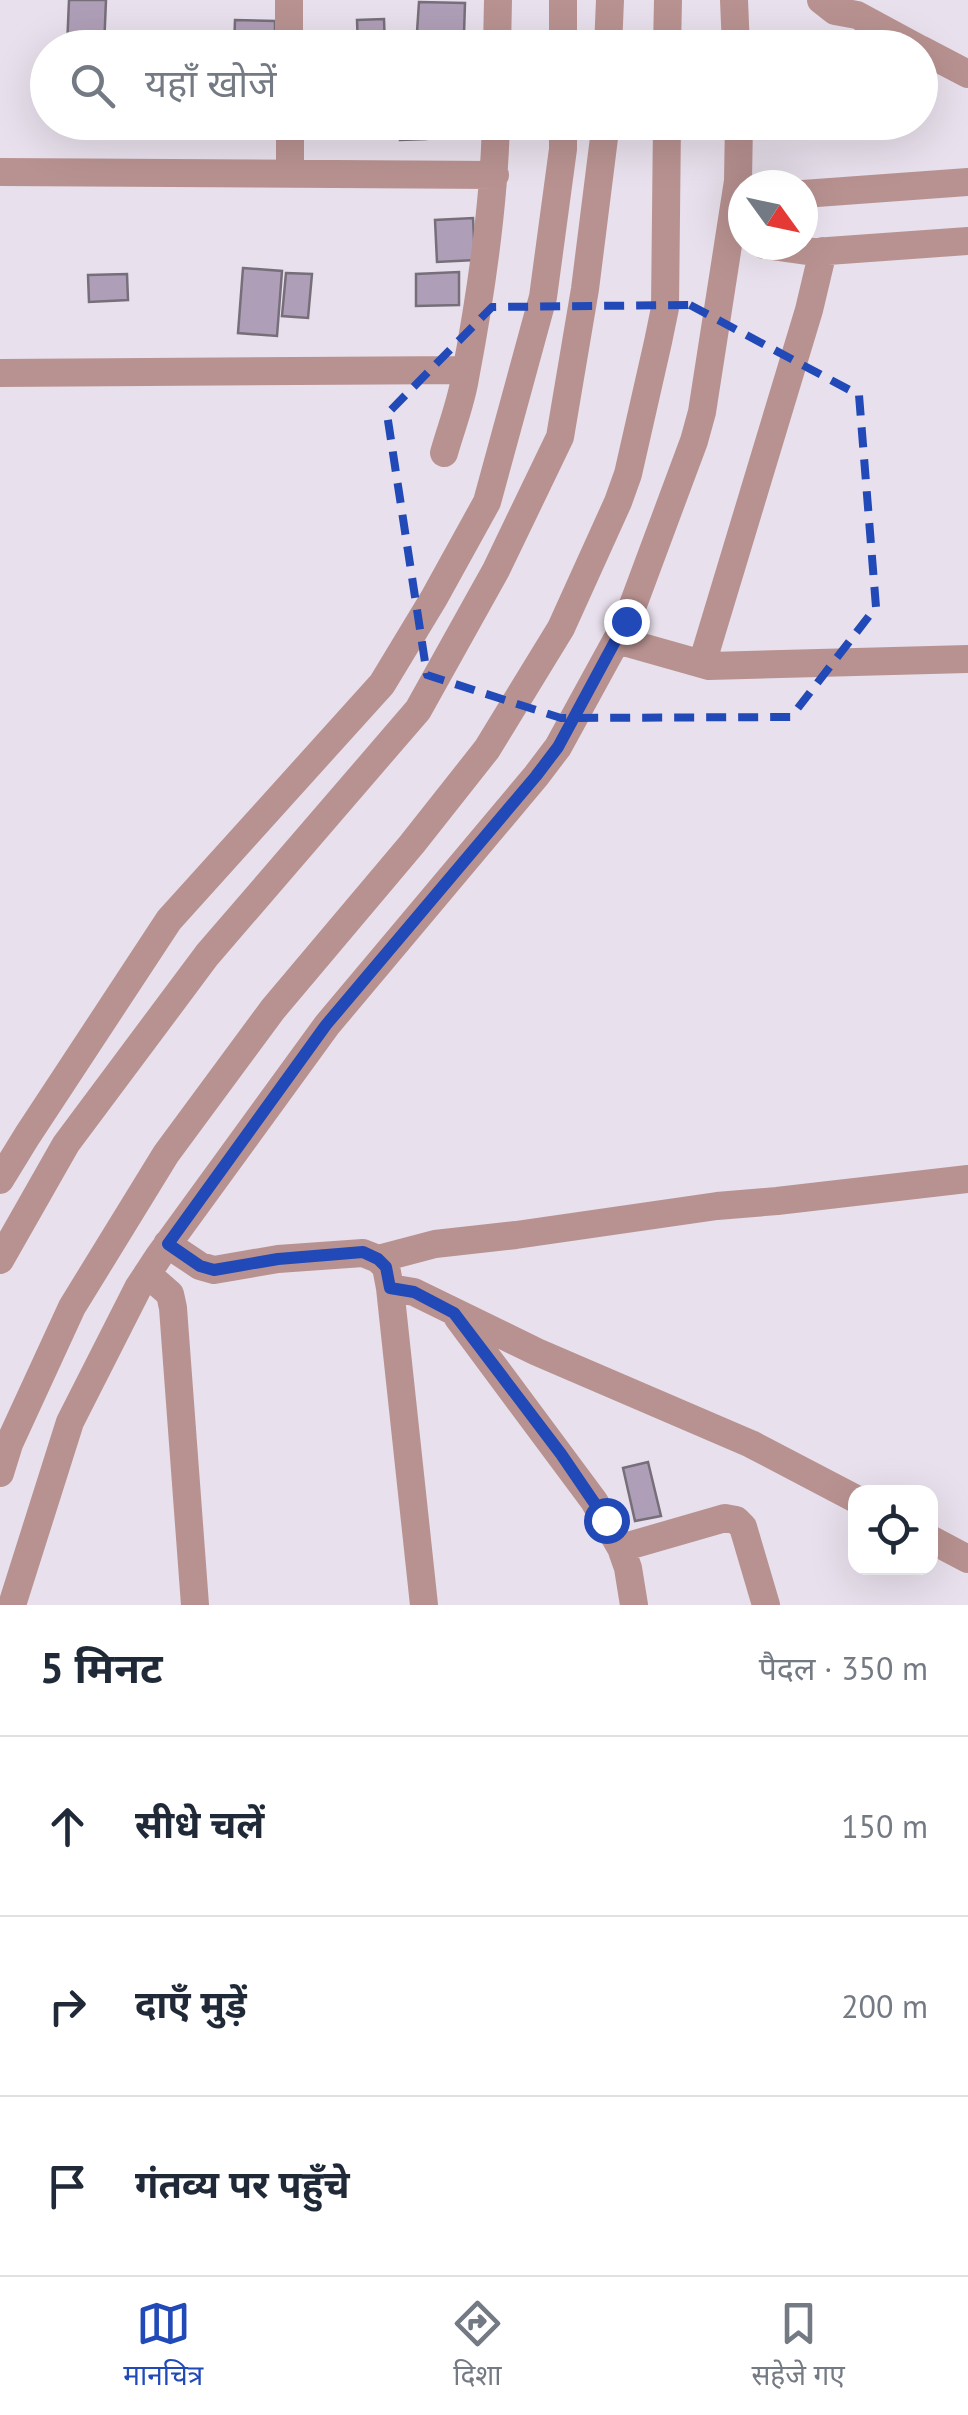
<!DOCTYPE html>
<html lang="hi">
<head>
<meta charset="utf-8">
<style>
	body { margin:0; font-family:"PT Sans","Noto Sans Devanagari",sans-serif; background:#f6f6f7; color:#1f2937 }
	.controls { position:absolute; right:30px; bottom:30px; display:grid; overflow:hidden; border-radius:20px; box-shadow:0 10px 40px #0002 }
	.controls button { width:90px; height:90px; display:grid; place-items:center; padding:0; border:0; border-bottom:2px solid #e0e1e3; background:#fff; color:#1f2937; font:50px sans-serif }
	.compass { position:absolute; left:728px; top:170px; width:90px; height:90px; border-radius:50%; background:#fff; box-shadow:0 10px 40px #0002; rotate:123deg }
	.stop { position:absolute; width:30px; height:30px; margin:-22px; border:8px solid #2149b7; border-radius:50%; background:#fff }
	.stop.end { background:#2149b7; border-color:#fff; box-shadow:0 2px 10px #0008 }
	.list { margin:0; padding:0; list-style:none }
	h2 { display:flex; justify-content:space-between; align-items:center; height:130px; margin:0; padding:0 40px; font-size:42px }
	h2 small { font-size:32px; font-weight:400; color:#747a83 }
	.list li { display:grid; grid-template-columns:65px 1fr auto; gap:30px; align-items:center; box-sizing:border-box; height:180px; padding:0 40px; border-top:2px solid #e0e1e3 }
	.list b { display:block; font-size:38px; white-space:nowrap }
	.list em { font-size:32px; font-style:normal; color:#747a83 }
	.icon { flex:none; width:55px; height:55px; fill:none; stroke:currentColor; stroke-width:2; stroke-linecap:round; stroke-linejoin:round }
	.map { position:relative; flex:none; width:968px; height:1605px; overflow:hidden }
	.search { position:absolute; background:#fff; box-shadow:0 10px 40px #0002; left:30px; right:30px; top:30px; height:110px; display:flex; align-items:center; gap:25px; box-sizing:border-box; padding:0 35px; border-radius:55px; color:#747a83; font-size:38px }
	.sheet { height:670px; background:#fff }
	nav { display:flex; justify-content:space-around; align-items:center; box-sizing:border-box; height:140px; border-top:2px solid #e0e1e3; background:#fff; font-size:28px; color:#747a83 }
	nav a { display:grid; justify-items:center; gap:5px }
	nav .on { color:#2149b7 }
	.map>svg:first-child { display:block }
	.building { fill:#af9eb7; stroke:#766f7a; stroke-width:2.5 }
	.lines { fill:none; stroke-linecap:round; stroke-linejoin:round }
	.minor { stroke:#b89291; stroke-width:28 }
	.route { stroke:#2149b7; stroke-width:12 }
	.marked { fill:none; stroke:#2149b7; stroke-width:8; stroke-dasharray:20 12; stroke-linejoin:round }
</style>
</head>
<body>
<div class="map">
<svg width="968" height="1605" viewBox="0 0 968 1605">
	<rect width="100%" height="100%" fill="#e8e0ec"/>
	<path class="building" d="M69 0H106L104 48H67Z
		M419 2 465 3 464 34 417 32Z
		M384 19 385 48H358L357 20Z
		M235 20 275 21V48H234Z
		M400 122H426V139L400 140Z
		M473 218 475 260 437 262 435 220Z
		M243 268 282 271 277 336 238 333Z
		M459 272V305L416 306V274Z
		M286 273 312 274 308 318 282 316Z
		M127 274 128 300 89 302 88 275Z
		M648 1462 661 1516 635 1521 623 1468Z"/>
	<g class="lines">
		<path class="minor" d="M289 0V48
			M734 0 736 48
			M821 0 835 11 857 15 918 48
			M497 48 498 0
			M563 48V0
			M608 48 610 0
			M667 48 668 0
			M920 49 968 74
			M290 122V173
			M0 172 495 175
			M803 194 968 182
			M764 245 814 252 968 241
			M0 373 466 370
			M444 453C451 428 461 403 465 378 481 294 494 207 496 122
			M617 640 709 666 968 659
			M702 664 809 310 823 251
			M0 1180 27 1136 169 920 382 684 434 598 487 502 543 297 563 149V122
			M167 1244 200 1266 214 1270 278 1259 363 1253 378 1259 386 1267 390 1288 424 1605
			M378 1259 435 1244 516 1235 717 1206 777 1201 968 1179
			M0 1260 66 1144 207 955 418 710 496 570 560 437 585 289 606 122
			M147 1274 170 1294 173 1308 195 1605
			M390 1288 414 1292 537 1352 751 1444 856 1499
			M458 1318 594 1501 621 1548 628 1568 634 1605
			M0 1473 9 1444 72 1307 166 1154 273 1009 412 844 487 749 561 628 618 502 628 474 658 342 665 308 667 122
			M930 1539 968 1559
			M621 1548 725 1518 736 1520 743 1527 766 1605
			M12 1605 70 1422 138 1288 159 1256 327 1025 536 776 558 747 627 621 694 441 702 412 738 181 739 122"/>
	</g>
	<g class="lines">
		<path class="route" d="M606 1520 561 1454 454 1313 414 1292 390 1288 386 1267 378 1259 363 1252 278 1259 214 1270 200 1266 168 1244 326 1025 536 776 558 747 626 621"/>
	</g>
	<path class="marked" d="M690 305 859 395 876 607 791 717 561 718 427 675 387 414 492 307Z"/>
</svg>
<div class="controls">
<button><svg class="icon" aria-label="locate" viewBox="0 0 24 24"><circle cx="12" cy="12" r="6"/><path d="M12 2v4M12 18v4M2 12h4M18 12h4"/></svg></button>
</div>
<svg class="compass" viewBox="-18 -18 36 36"><path d="M0-13l5 13h-10z" fill="#e53935"/><path d="M0 13l5-13h-10z" fill="#747a83"/></svg>
<div class="stop" style="left:606px;top:1520px"></div>
<div class="stop end" style="left:626px;top:621px"></div>
<div class="search"><svg class="icon" aria-label="search" viewBox="0 0 24 24"><circle cx="10" cy="10" r="6"/><path d="M15 15l6 6"/></svg>यहाँ खोजें</div>
</div>
<section class="sheet">
<h2>5 मिनट<small>पैदल · 350 m</small></h2>
<ul class="list">
<li><svg class="icon" aria-label="ahead" viewBox="0 0 24 24"><path d="M12 20V5M6 11l6-6 6 6"/></svg><div><b>सीधे चलें</b></div><em>150 m</em></li>
<li><svg class="icon" aria-label="right" viewBox="0 0 24 24"><path d="M7 20v-9h11M14 6l5 5-5 5"/></svg><div><b>दाएँ मुड़ें</b></div><em>200 m</em></li>
<li><svg class="icon" aria-label="arrive" viewBox="0 0 24 24"><path d="M6 21V4h12l-3 4 3 4H6"/></svg><div><b>गंतव्य पर पहुँचे</b></div></li>
</ul>
</section>
<nav>
<a class="on"><svg class="icon" aria-label="map" viewBox="0 0 24 24"><path d="M3 6l6-2 6 2 6-2v14l-6 2-6-2-6 2zM9 4v14M15 6v14"/></svg>मानचित्र</a>
<a><svg class="icon" aria-label="directions" viewBox="0 0 24 24"><path d="M12 3l9 9-9 9-9-9zM9 14v-3h6M13 9l2 2-2 2"/></svg>दिशा</a>
<a><svg class="icon" aria-label="saved" viewBox="0 0 24 24"><path d="M7 4h10v16l-5-4-5 4z"/></svg>सहेजे गए</a>
</nav>
</body>
</html>
